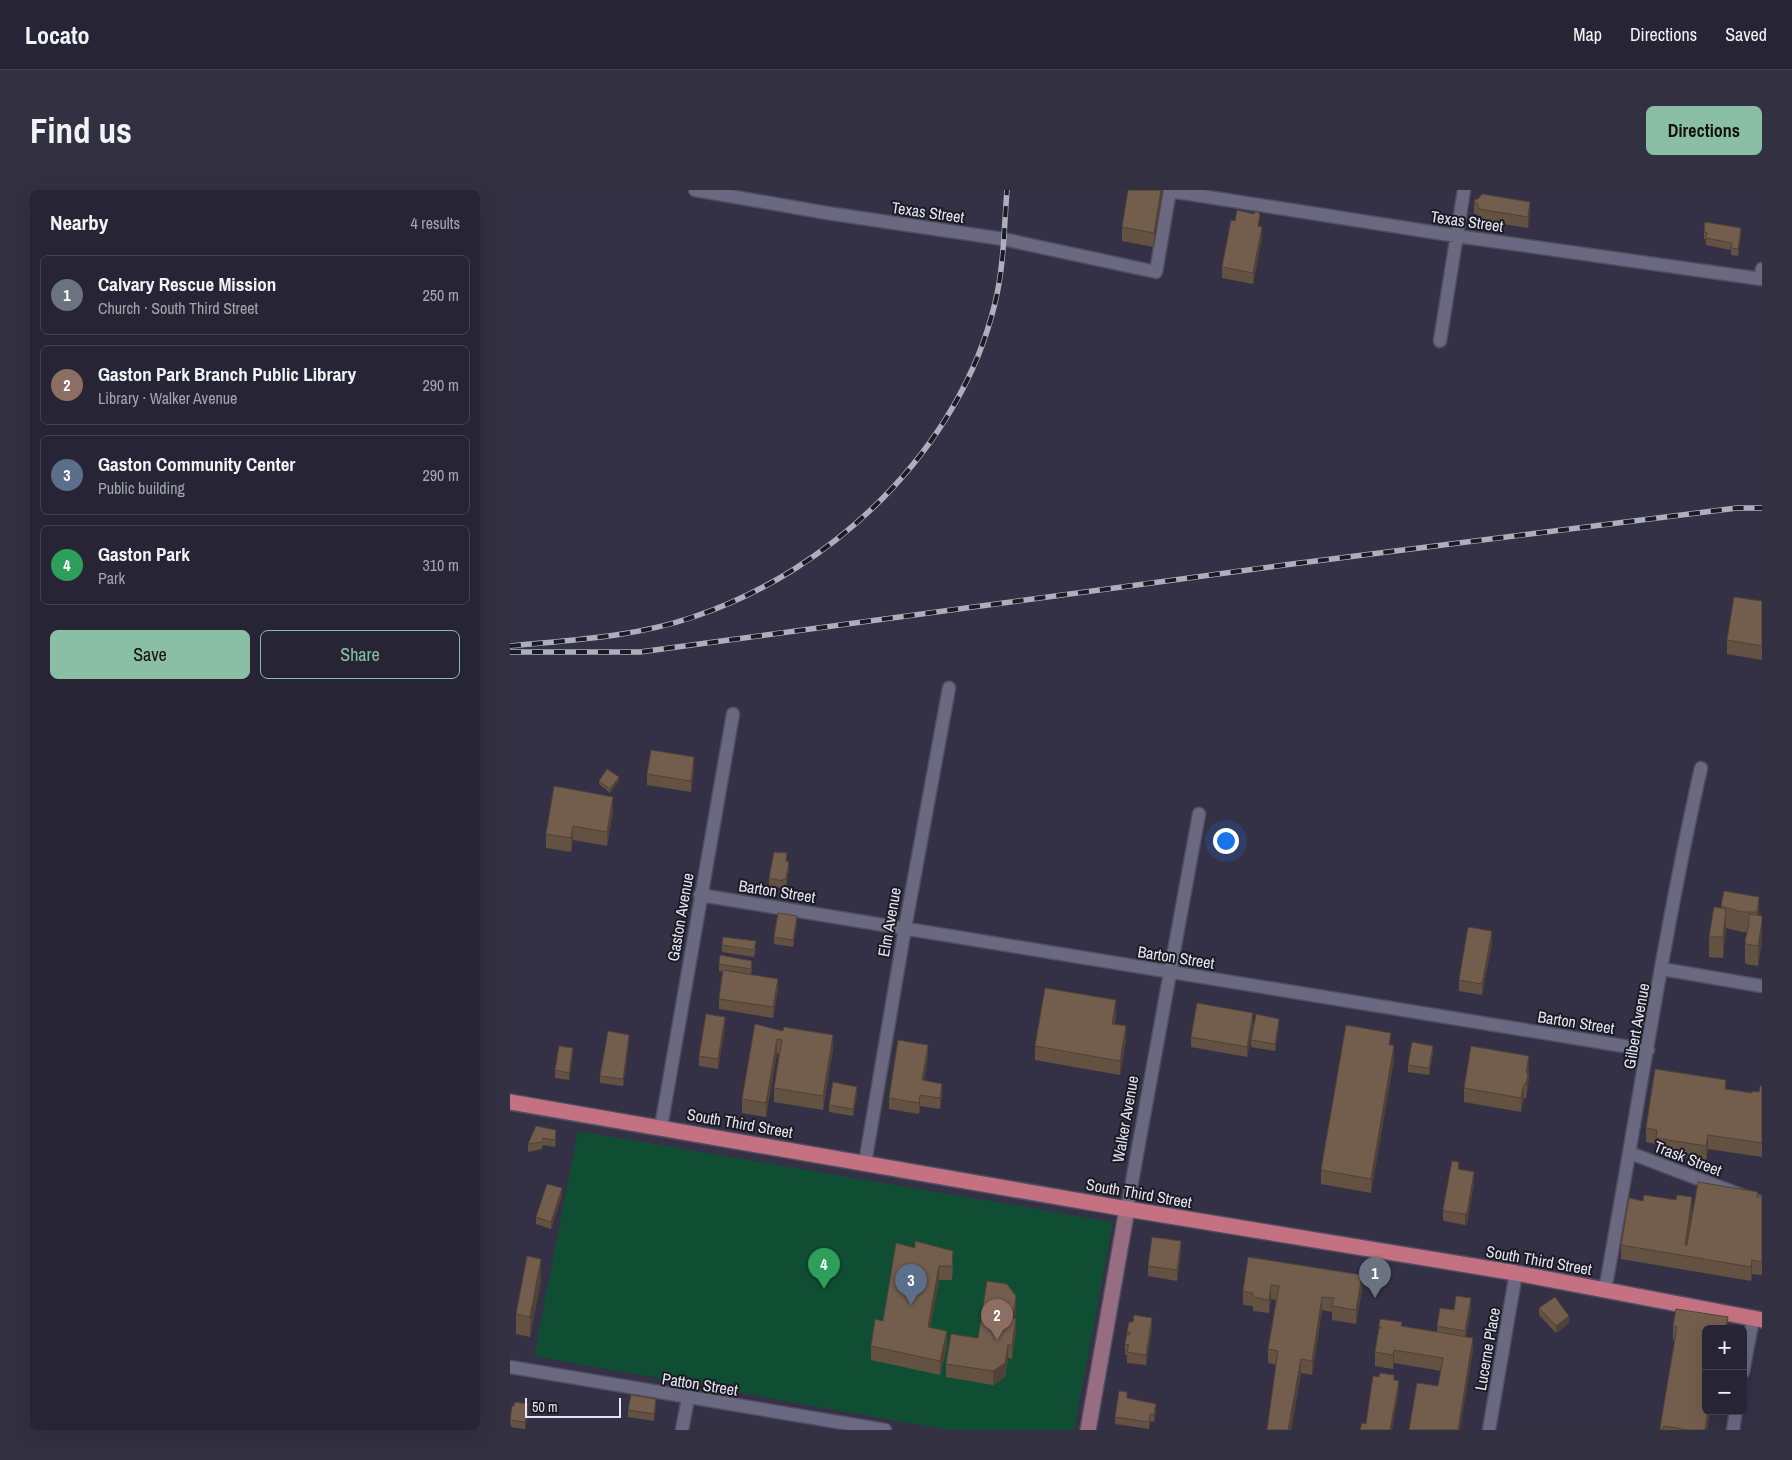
<!DOCTYPE html>
<html lang="en">
<head>
<meta charset="utf-8">
<style>
	body { margin:0; font-family:"Archivo Narrow",sans-serif; background:#333141; color:#f1f3f6 }
	.controls { position:absolute; right:15px; bottom:15px; display:grid; overflow:hidden; border-radius:8px; box-shadow:0 5px 20px #0002 }
	.controls button { width:45px; height:45px; display:grid; place-items:center; padding:0; border:0; border-bottom:1px solid #434250; background:#272535; color:#f1f3f6; font:25px sans-serif }
	.scale { position:absolute; left:15px; bottom:12px; width:96px; box-sizing:border-box; padding-left:5px; border:2px solid #e5e4f2; border-top:0; font-size:14px; line-height:18px; white-space:nowrap; color:#e5e4f2; -webkit-text-stroke:4px #1c1b24; paint-order:stroke }
	.you { position:absolute; left:715px; top:650px; width:18px; height:18px; margin:-12px; border:4px solid #fff; border-radius:50%; background:#1a73e8; box-shadow:0 0 0 8px #1a73e833 }
	.badge { display:grid; place-items:center; width:32px; height:32px; border-radius:50%; background:#8abfa5; color:#fff; font-size:16px; font-weight:700 }
	.pin { position:absolute; translate:-50% -41px; filter:drop-shadow(0 1px 2px #0008) }
	.pin::after { content:''; position:absolute; top:26px; width:18px; height:15px; background:inherit; clip-path:polygon(0 0,100% 0,50% 100%) }
	.list { margin:0; padding:0; list-style:none }
	h2 { display:flex; justify-content:space-between; align-items:center; height:65px; margin:0; padding:0 20px; font-size:21px }
	h2 small { font-size:16px; font-weight:400; color:#a4a5ad }
	.list li { display:grid; grid-template-columns:32px 1fr auto; gap:15px; align-items:center; box-sizing:border-box; height:80px; margin:0 10px 10px; padding:0 10px; border:1px solid #434250; border-radius:8px }
	.list b { display:block; font-size:19px; white-space:nowrap }
	.list p { margin:0; font-size:16px; white-space:nowrap; color:#a4a5ad }
	.list em { font-size:16px; font-style:normal; color:#a4a5ad }
	.actions { display:flex; gap:10px; padding:15px 20px }
	.actions a { flex:1; padding:11px 0; border:1px solid #8abfa5; border-radius:8px; text-align:center; font-size:18px; color:#8abfa5 }
	.actions .main { background:#8abfa5; color:#111 }
	.map { position:relative; flex:none; width:1252px; height:1240px; overflow:hidden; border-radius:8px }
	header { display:flex; align-items:center; gap:30px; box-sizing:border-box; height:70px; padding:0 25px; background:#272535; border-bottom:1px solid #434250 }
	header strong { font-size:24px }
	nav { display:flex; gap:28px; margin-inline-start:auto; font-size:18px }
	.intro { display:flex; align-items:center; justify-content:space-between; box-sizing:border-box; height:120px; padding:0 30px }
	h1 { margin:0; font-size:35px }
	.button { padding:12px 22px; border-radius:8px; background:#8abfa5; color:#111; font-size:18px; font-weight:700 }
	main { display:flex; gap:30px; padding:0 30px }
	aside { flex:1; background:#272535; border-radius:8px; box-shadow:0 5px 20px #0002 }
	.map>svg:first-child { display:block }
	.green { fill:#104e33 }
	.lines { fill:none; stroke-linecap:round; stroke-linejoin:round }
	.street-casing { stroke:#504e60; stroke-width:15 }
	.secondary-casing { stroke:#504e60; stroke-width:18 }
	.primary-casing { stroke:#504e60; stroke-width:18 }
	.street { stroke:#6b6981; stroke-width:12 }
	.secondary { stroke:#976e81; stroke-width:15 }
	.primary { stroke:#c47282; stroke-width:15 }
	.rail-casing { stroke:#afaebe; stroke-width:5.5 }
	.rail { stroke:#1c1b24; stroke-width:4; stroke-dasharray:11; stroke-linecap:butt }
	.wall { fill:#635142 }
	.shaded-wall { fill:#504236 }
	.building { fill:#735e4d; stroke:#504236 }
	.labels { text-anchor:middle; dominant-baseline:central; stroke-width:4; stroke-linejoin:round; paint-order:stroke }
	.street-label { font-size:16px; fill:#e5e4f2; stroke:#1c1b24 }
</style>
</head>
<body>
<header>
<strong>Locato</strong>
<nav><a>Map</a><a>Directions</a><a>Saved</a></nav>
</header>
<div class="intro"><h1>Find us</h1><a class="button">Directions</a></div>
<main>
<aside>
<h2>Nearby<small>4 results</small></h2>
<ul class="list">
<li><span class="badge" style="background:#6b7280">1</span><div><b>Calvary Rescue Mission</b><p>Church · South Third Street</p></div><em>250 m</em></li>
<li><span class="badge" style="background:#8d6e63">2</span><div><b>Gaston Park Branch Public Library</b><p>Library · Walker Avenue</p></div><em>290 m</em></li>
<li><span class="badge" style="background:#5c6f8a">3</span><div><b>Gaston Community Center</b><p>Public building</p></div><em>290 m</em></li>
<li><span class="badge" style="background:#2e9e5b">4</span><div><b>Gaston Park</b><p>Park</p></div><em>310 m</em></li>
</ul>
<div class="actions"><a class="main">Save</a><a>Share</a></div>
</aside>
<div class="map">
<svg width="1252" height="1240" viewBox="0 0 1252 1240">
	<rect width="100%" height="100%" fill="#343147"/>
	<path class="green" d="M68 941 603 1032 564 1240H438L24 1166Z"/>
	<g class="lines">
		<g class="street-casing">
			<path id="street" d="M185 0 317 23 493 49 646 82 660 0
				M660 1 947 46 1251 89 1252 79
				M930 151 954 0
				M190 705 1138 860
				M1152 779 1252 796
				M151 937 223 524
				M1120 963 1252 1013
				M355 973 395 738 439 498
				M617 1019 689 624
				M1095 1100C1127 926 1152 751 1191 578
				M0 1177 375 1240
				M1233 1182 1243 1129
				M172 1240 178 1208
				M979 1240 1006 1083
				M1223 1240 1226 1221"/>
		</g>
		<g class="secondary-casing">
			<path id="secondary" d="M578 1240 617 1019"/>
		</g>
		<g class="primary-casing">
			<path id="primary" d="M0 912 617 1019 1006 1083 1252 1130"/>
		</g>
		<use href="#street" class="street"/>
		<use href="#secondary" class="secondary"/>
		<use href="#primary" class="primary"/>
		<g class="rail-casing">
			<path id="rail" d="M0 456C61 450 125 447 183 427 323 381 450 259 485 113 494 77 494 37 497 0
				M0 462H130L782 374 1227 318H1252"/>
		</g>
		<use href="#rail" class="rail"/>
	</g>
	<path class="wall" d="M653 0 644 57 612 51V37Z
		M964 13 1020 23 1018 38 969 30 967 24H964Z
		M725 31 750 36 752 47 743 94 712 88V77Z
		M1194 42 1231 45 1228 66 1221 65V60L1196 55V49H1194Z
		M1252 411V470L1217 464V450Z
		M184 578 181 602 137 595V584Z
		M89 591H109L100 603 89 594Z
		M103 621 97 656 63 650 61 662 36 658V644Z
		M277 671 279 679 276 696H273V698L259 696V688Z
		M1249 707 1248 776 1236 774 1235 772V751L1237 742H1232L1216 738 1213 768 1199 767V747L1211 718V716Z
		M287 733 283 757 264 754V747Z
		M982 752 972 805 949 801V790Z
		M212 755 246 758 244 767 212 762Z
		M209 774 242 778 241 784 268 799 263 828 209 819V809L213 782 209 781Z
		M606 824 605 834 616 850 610 885 525 870V856Z
		M245 834 323 859 313 920 264 912V898L269 864 267 863 256 927 232 923V909Z
		M743 834 737 867 681 857V847Z
		M769 836 765 861 741 857V850Z
		M215 837 208 879 189 876V866Z
		M119 852 113 896 90 893V886Z
		M881 855 884 869 861 1003 811 994V980Z
		M923 863 919 885 898 882V875Z
		M63 865 59 890 45 888V880Z
		M418 866 414 891 432 904 430 919 410 916 409 924 379 919V908Z
		M1019 880 1018 897 1016 908H1014L1011 922 954 912V898Z
		M1252 896V967L1198 959 1196 970 1146 962V954L1136 952V938L1216 899 1242 903 1249 902Z
		M347 904 343 926 319 922V915Z
		M26 936 46 947 45 957 33 955 32 959 18 962V954Z
		M949 980 964 992 957 1034 955 1035 934 1031 933 1029V1019Z
		M52 1005 41 1039 26 1034V1027Z
		M1248 1007H1252V1085L1242 1084 1241 1091 1111 1069V1055L1133 1011 1182 1021 1177 1055Z
		M386 1053 443 1075 442 1090H429L420 1137 437 1155 430 1185 361 1170V1156L373 1131Z
		M671 1062 667 1091 638 1086V1076Z
		M738 1067 852 1099 846 1134 822 1130V1122L812 1120 802 1185 791 1183 781 1240H757L766 1175 758 1173V1159L766 1110 761 1109 759 1123 743 1121V1116L733 1115V1101Z
		M31 1090 20 1147 6 1144V1124Z
		M961 1118 956 1146 963 1162 928 1196 931 1181 884 1173 883 1179 865 1176V1162L870 1129 892 1136 927 1142V1136L944 1120Z
		M1029 1118 1059 1133 1046 1143 1029 1125Z
		M506 1120 505 1128 506 1142 502 1169 498 1168 495 1187 483 1195 436 1187V1174L468 1148Z
		M1163 1136 1218 1139H1196V1221H1200L1197 1240H1150L1165 1151 1163 1150Z
		M642 1138 636 1175 617 1173V1165H615V1154L617 1142Z
		M617 1208 646 1221 644 1232 640 1231 639 1239 605 1234V1227Z
		M146 1216 144 1231 118 1227V1220Z
		M18 1221 15 1239 0 1237V1230Z"/>
	<path class="shaded-wall" d="M651 0H653L644 57V43Z
		M1020 12V23L1018 38V27Z
		M752 37V47L743 94V83Z
		M1231 38V45L1228 66V59Z
		M184 567V578L181 602V591Z
		M109 587V591L100 603V599Z
		M103 607V621L97 656V642Z
		M63 636V650L61 662V648Z
		M279 672V679L276 696V689Z
		M1249 707V728L1247 743V722Z
		M1216 719V740L1213 768V747Z
		M287 726V733L283 757V750Z
		M1252 732V753L1248 776V756Z
		M982 741V752L972 805V794Z
		M268 789V799L263 828V817Z
		M606 810V824L602 847V834Z
		M743 823V834L737 867V857Z
		M215 827V837L208 879V869Z
		M769 829V836L765 861V854Z
		M616 836V850L610 885V871Z
		M119 845V852L113 896V889Z
		M323 845V859L313 920V906Z
		M267 849V863L256 927V913Z
		M418 855V866L412 901V890Z
		M884 855V869L861 1003V989Z
		M923 856V863L919 885V878Z
		M63 858V865L59 890V883Z
		M1019 866 1018 897 1016 908V882Z
		M432 894V904L430 919V908Z
		M1014 894V908L1011 922V908Z
		M347 897V904L343 926V919Z
		M410 905V916L409 924V913Z
		M46 940V947L45 957V950Z
		M1198 945V959L1196 970V956Z
		M964 982V992L957 1034 955 1035V1024Z
		M52 998V1005L41 1039V1032Z
		M1182 1007V1021L1175 1066V1055Z
		M671 1051V1062L667 1091V1080Z
		M31 1069V1090L20 1147V1127Z
		M1242 1070V1084L1241 1091V1077Z
		M429 1076V1090L418 1151V1137Z
		M852 1085V1099L846 1134V1120Z
		M761 1095V1109L759 1123V1110Z
		M506 1106V1120L503 1142V1128Z
		M812 1107V1120L802 1185V1171Z
		M961 1108V1118L955 1151V1141Z
		M1059 1126V1133L1046 1143V1136Z
		M506 1128V1142L502 1169V1155Z
		M642 1128V1138L636 1175V1165Z
		M437 1141V1155L430 1185V1171Z
		M963 1148V1162L950 1240H948Z
		M498 1155V1168L495 1187 483 1195V1181Z
		M884 1160V1173L883 1179V1165Z
		M791 1169V1183L781 1240H778Z
		M889 1191V1201L882 1240H880Z
		M146 1209V1216L144 1231V1224Z
		M18 1214V1221L15 1239V1232Z
		M646 1214V1221L644 1232V1225Z
		M1198 1221H1200L1197 1240H1195Z"/>
	<path class="building" d="M618 0H651L644 43 612 37Z
		M972 4 1020 12 1018 27 969 19 967 13H964L965 9H968Z
		M727 20 744 24 745 21 748 22 750 25 748 36 752 37 743 83 712 77 721 30 725 31Z
		M1195 32 1231 38 1228 59 1221 58 1222 53 1196 48 1197 42H1194Z
		M1224 407 1252 411V456L1217 450Z
		M141 560 184 567 181 591 137 584Z
		M97 579 109 587 100 599 89 591Z
		M44 596 103 607 97 642 63 636 61 648 36 644Z
		M264 662 277 663 276 671 279 672 276 689H273V691L259 688Z
		M1214 701 1249 707 1247 722H1232L1211 716Z
		M1204 717 1216 719 1213 747H1199Z
		M268 723 287 726 283 750 264 747Z
		M1239 724 1252 726V732L1248 756 1236 754 1235 751 1239 734Z
		M958 737 982 741 972 794 949 790Z
		M213 747 246 751 244 760 212 755Z
		M210 765 242 771 241 779 209 774Z
		M213 780 268 789 263 817 209 809Z
		M535 798 606 810 602 834 616 836 610 871 525 856Z
		M687 813 743 823 737 857 681 847Z
		M196 824 215 827 208 869 189 866Z
		M746 824 769 829 765 854 741 850Z
		M245 834 273 841 274 837 323 845 313 906 264 898 272 850 267 849 256 913 232 909Z
		M836 835 881 843 879 855H884L861 989 811 980Z
		M98 841 119 845 113 889 90 886Z
		M388 850 418 855 412 890 432 894 430 908 410 905 409 913 379 908Z
		M902 852 923 856 919 878 898 875Z
		M49 856 63 858 59 883 45 880Z
		M961 856 1019 866 1016 882 1018 883 1016 894H1014L1011 908 954 898Z
		M1145 879 1216 890 1215 899 1242 903V901L1249 902 1250 896H1252V953L1198 945 1196 956 1146 948 1147 940 1136 938Z
		M323 892 347 897 343 919 319 915Z
		M26 936 46 940 45 950 33 948 32 952 18 954Z
		M942 971 949 972 948 979 964 982 957 1023 955 1024 934 1021 933 1019Z
		M1188 992 1248 1002 1247 1007H1252V1072L1242 1070 1241 1077 1111 1055 1119 1008 1133 1011 1134 1005 1166 1010 1167 1005 1182 1007 1175 1055H1177Z
		M37 994 52 998 41 1032 26 1027Z
		M642 1047 671 1051 667 1080 638 1076Z
		M405 1051 443 1061 442 1076H429L418 1137 437 1141 430 1171 361 1156 365 1129 373 1131 386 1053 405 1058Z
		M17 1066 31 1069 20 1127 6 1124Z
		M738 1067 852 1085 846 1120 822 1116 824 1108 812 1107 802 1171 791 1169 778 1240H757L768 1161 758 1159 769 1096 761 1095 759 1110 743 1107V1103L733 1101Z
		M477 1091 497 1094 506 1106 503 1128H506L502 1155H498L495 1173 483 1181 436 1174 441 1144 468 1148Z
		M946 1106 961 1108 955 1141 927 1136 930 1118 944 1120Z
		M1045 1107 1059 1126 1046 1136 1029 1118Z
		M1166 1119 1218 1127 1216 1139H1196V1221H1198L1195 1240H1178L1154 1236 1153 1239 1150 1238 1167 1137 1163 1136Z
		M624 1125 642 1128 636 1165 617 1162 619 1155 615 1154 617 1144 620 1145V1142H617L619 1132H623Z
		M870 1129 892 1132 891 1136 963 1148 948 1240H899L907 1193 928 1196 933 1168 884 1160 883 1165 865 1162 869 1138H872L869 1136Z
		M870 1183 884 1185V1190L889 1191 880 1240H850L852 1233 856 1234 863 1186 869 1187Z
		M609 1201 617 1202V1208L646 1214 644 1225 640 1224 639 1232 605 1227Z
		M121 1205 146 1209 144 1224 118 1220Z
		M5 1212 18 1214 15 1232 0 1230 2 1216H4Z"/>
	<g class="labels">
		<g class="street-label">
			<text transform="translate(418 22) rotate(8)">Texas Street</text>
			<text transform="translate(957 31) rotate(8)">Texas Street</text>
			<text transform="translate(267 701) rotate(9)">Barton Street</text>
			<text transform="translate(170 727) rotate(-80)">Gaston Avenue</text>
			<text transform="translate(379 732) rotate(-80)">Elm Avenue</text>
			<text transform="translate(666 767) rotate(9)">Barton Street</text>
			<text transform="translate(1066 832) rotate(9)">Barton Street</text>
			<text transform="translate(1126 836) rotate(-80)">Gilbert Avenue</text>
			<text transform="translate(615 929) rotate(-80)">Walker Avenue</text>
			<text transform="translate(230 933) rotate(10)">South Third Street</text>
			<text transform="translate(1178 968) rotate(21)">Trask Street</text>
			<text transform="translate(629 1003) rotate(10)">South Third Street</text>
			<text transform="translate(1029 1070) rotate(10)">South Third Street</text>
			<text transform="translate(977 1159) rotate(-80)">Lucerne Place</text>
			<text transform="translate(190 1194) rotate(9)">Patton Street</text>
		</g>
	</g>
</svg>
<div class="controls">
<button>+</button>
<button>−</button>
</div>
<div class="scale">50 m</div>
<div class="you"></div>
<div class="pin badge" style="left:865px;top:1108px;background:#6b7280">1</div>
<div class="pin badge" style="left:487px;top:1150px;background:#8d6e63">2</div>
<div class="pin badge" style="left:401px;top:1115px;background:#5c6f8a">3</div>
<div class="pin badge" style="left:314px;top:1099px;background:#2e9e5b">4</div>
</div>
</main>
</body>
</html>
